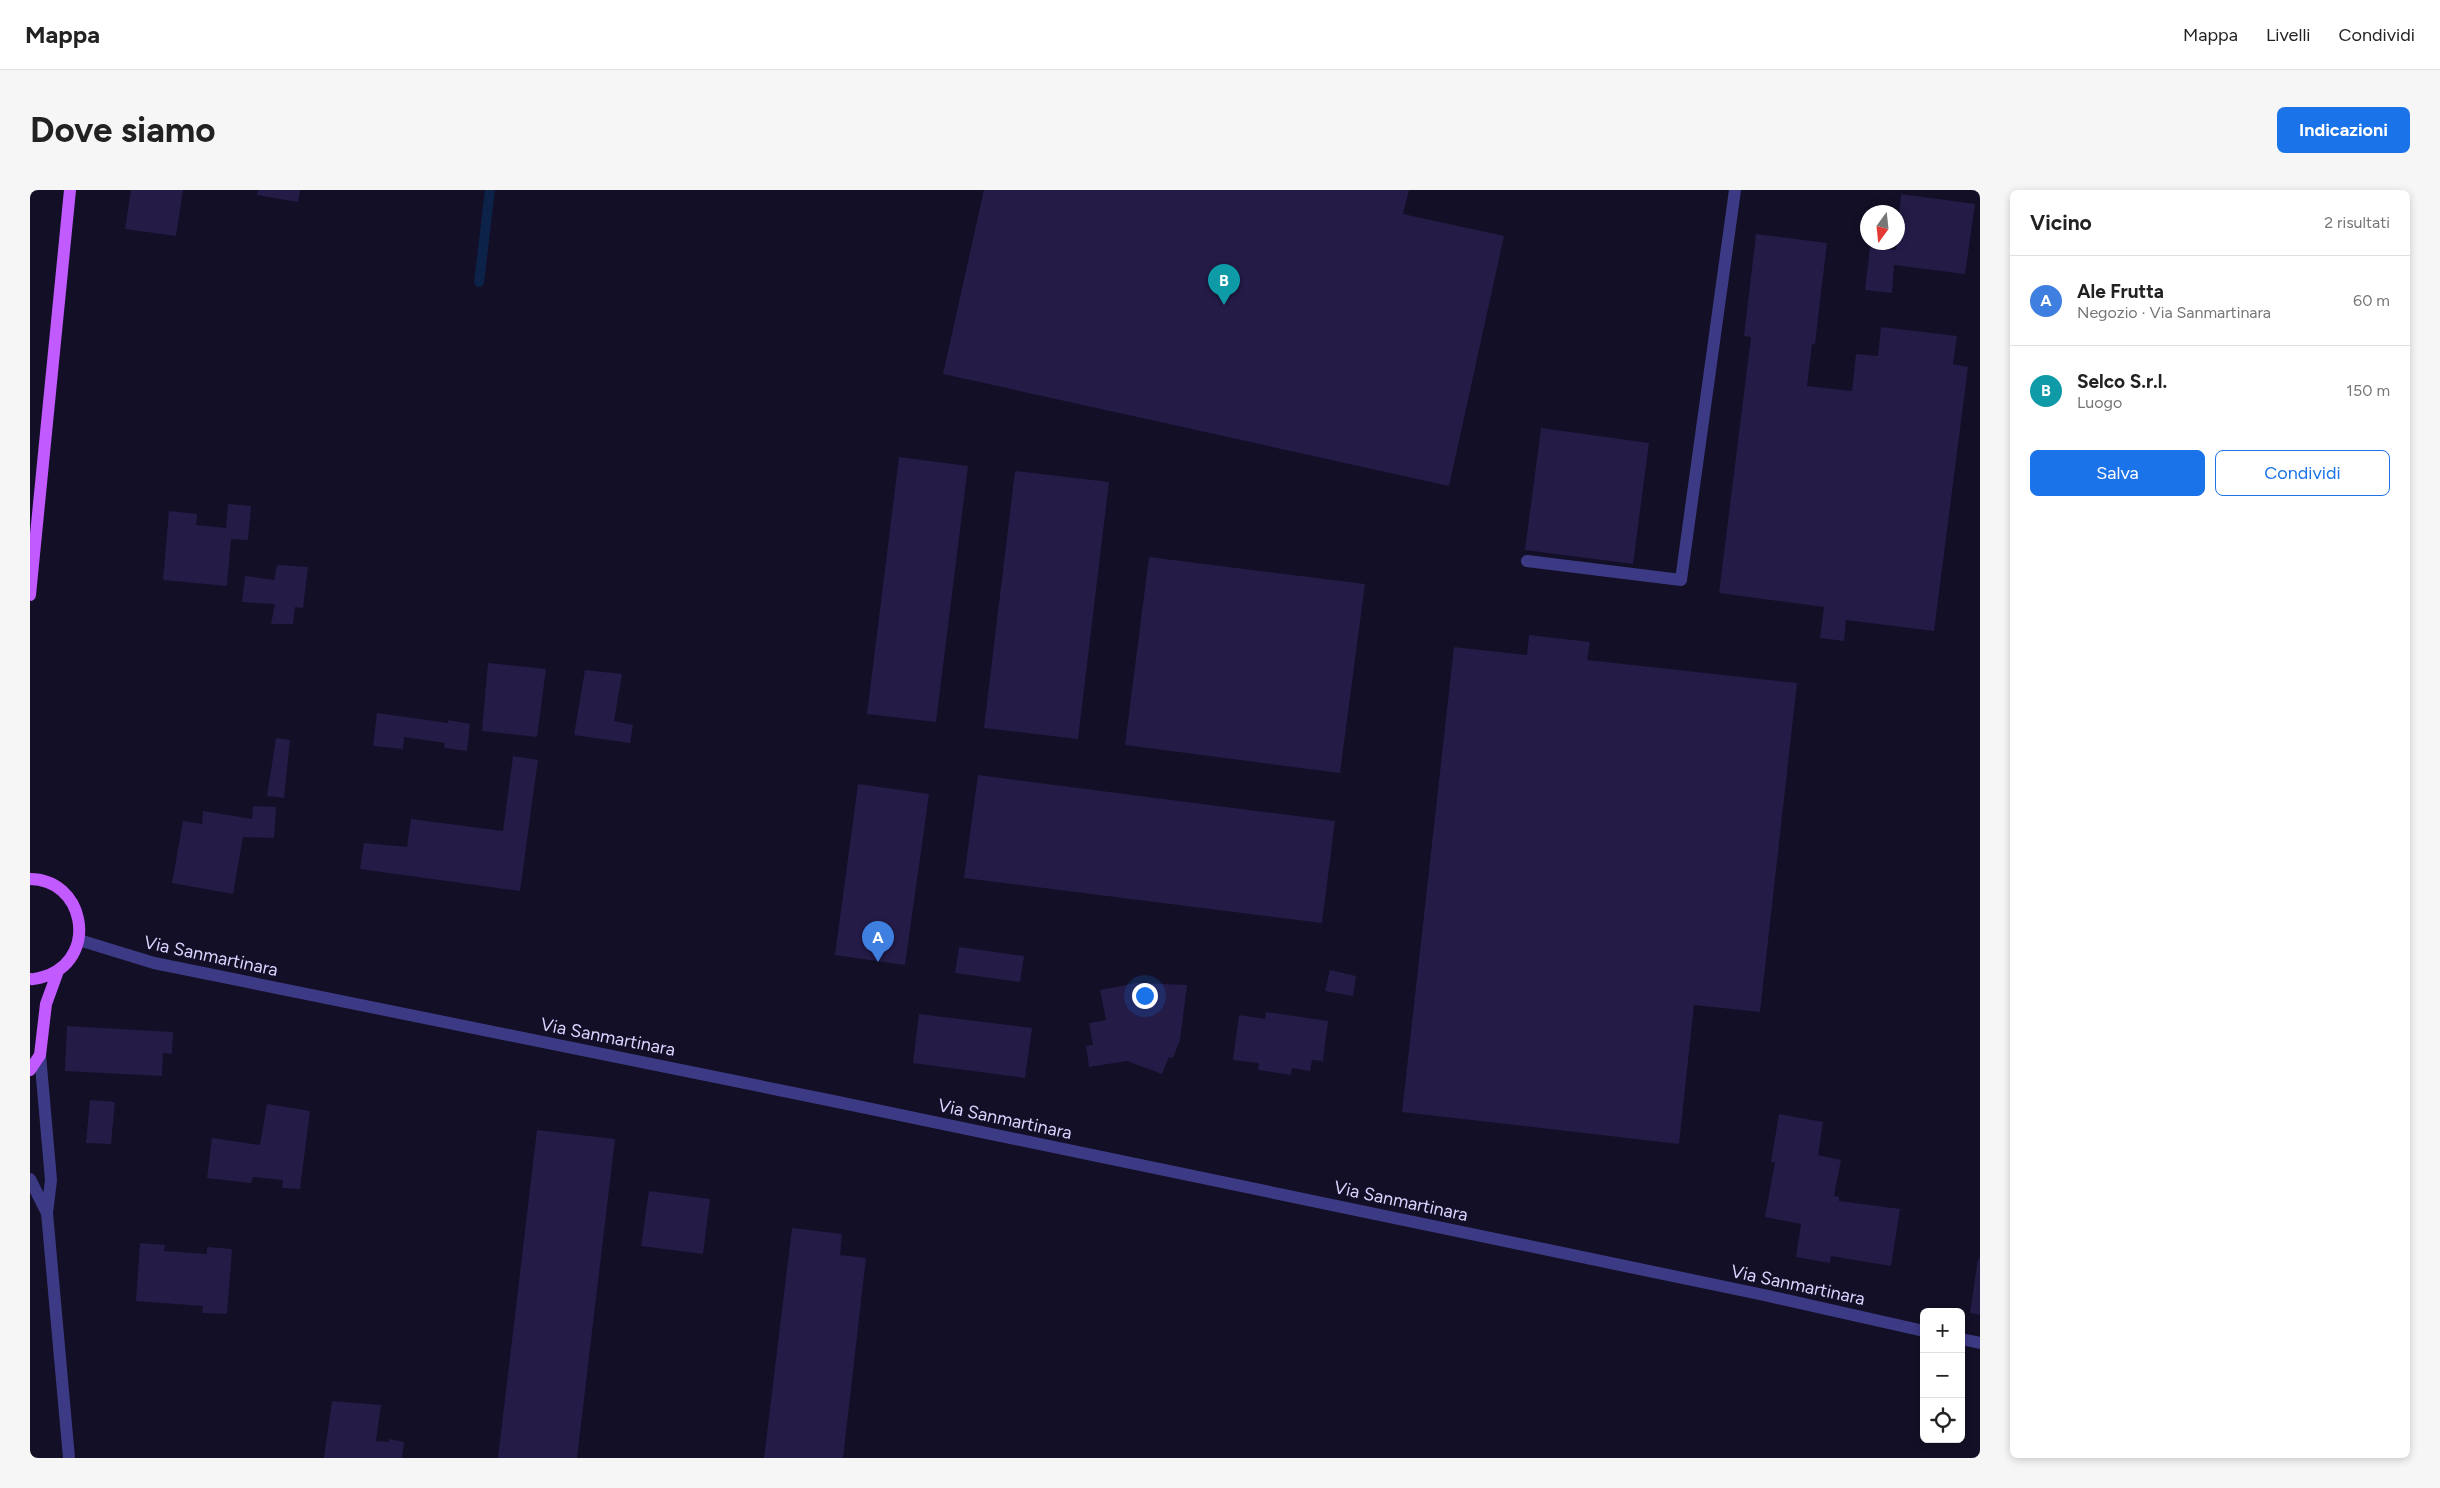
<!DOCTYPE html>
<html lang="it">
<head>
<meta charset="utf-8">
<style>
	body { margin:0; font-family:Figtree,sans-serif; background:#f6f6f6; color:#222 }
	.controls { position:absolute; right:15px; bottom:15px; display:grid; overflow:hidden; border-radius:8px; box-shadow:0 2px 8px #0003 }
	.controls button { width:45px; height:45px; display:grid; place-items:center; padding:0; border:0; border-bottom:1px solid #e0e0e0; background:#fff; color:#222; font:25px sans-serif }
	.compass { position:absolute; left:1830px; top:15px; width:45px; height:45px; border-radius:50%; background:#fff; box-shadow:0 2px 8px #0003; rotate:195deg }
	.you { position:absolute; left:1114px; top:805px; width:18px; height:18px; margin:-12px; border:4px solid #fff; border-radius:50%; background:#1a73e8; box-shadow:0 0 0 8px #1a73e833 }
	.badge { display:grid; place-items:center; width:32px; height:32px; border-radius:50%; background:#1a73e8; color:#fff; font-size:16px; font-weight:700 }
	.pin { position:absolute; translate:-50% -41px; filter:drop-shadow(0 1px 2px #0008) }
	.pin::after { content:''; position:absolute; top:26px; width:18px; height:15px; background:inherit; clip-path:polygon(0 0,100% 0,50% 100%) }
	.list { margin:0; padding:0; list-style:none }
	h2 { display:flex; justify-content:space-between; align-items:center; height:65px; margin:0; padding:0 20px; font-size:21px }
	h2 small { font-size:16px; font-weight:400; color:#767676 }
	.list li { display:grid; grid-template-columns:32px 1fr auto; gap:15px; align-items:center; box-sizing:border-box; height:90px; padding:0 20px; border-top:1px solid #e0e0e0 }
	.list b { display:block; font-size:19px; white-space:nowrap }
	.list p { margin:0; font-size:16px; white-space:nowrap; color:#767676 }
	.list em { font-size:16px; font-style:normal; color:#767676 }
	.actions { display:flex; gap:10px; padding:15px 20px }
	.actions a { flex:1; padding:11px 0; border:1px solid #1a73e8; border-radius:8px; text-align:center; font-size:18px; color:#1a73e8 }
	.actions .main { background:#1a73e8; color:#fff }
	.icon { flex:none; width:28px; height:28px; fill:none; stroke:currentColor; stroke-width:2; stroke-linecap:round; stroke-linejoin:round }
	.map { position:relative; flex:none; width:1950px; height:1268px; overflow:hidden; border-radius:8px }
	header { display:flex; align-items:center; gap:30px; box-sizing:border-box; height:70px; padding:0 25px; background:#fff; border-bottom:1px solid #e0e0e0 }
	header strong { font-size:24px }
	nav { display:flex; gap:28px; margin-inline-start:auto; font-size:18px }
	.intro { display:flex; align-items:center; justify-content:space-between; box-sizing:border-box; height:120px; padding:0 30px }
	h1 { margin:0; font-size:35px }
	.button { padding:12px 22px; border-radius:8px; background:#1a73e8; color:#fff; font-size:18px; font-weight:700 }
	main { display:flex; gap:30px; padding:0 30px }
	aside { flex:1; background:#fff; border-radius:8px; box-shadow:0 2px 8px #0003 }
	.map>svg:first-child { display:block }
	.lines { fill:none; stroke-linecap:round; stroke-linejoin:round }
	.stream { stroke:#0c2248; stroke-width:10 }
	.building { fill:#241b47 }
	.minor { stroke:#3d3a85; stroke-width:12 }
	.major { stroke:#c25bff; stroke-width:12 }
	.labels { text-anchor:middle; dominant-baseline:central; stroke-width:5; stroke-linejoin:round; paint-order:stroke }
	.street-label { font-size:18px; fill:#d9d4ff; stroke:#130f26 }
</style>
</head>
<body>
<header>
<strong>Mappa</strong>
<nav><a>Mappa</a><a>Livelli</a><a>Condividi</a></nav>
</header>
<div class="intro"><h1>Dove siamo</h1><a class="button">Indicazioni</a></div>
<main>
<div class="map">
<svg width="1950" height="1268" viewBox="0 0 1950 1268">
	<rect width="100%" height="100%" fill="#130f26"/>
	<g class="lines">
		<path class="stream" d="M449 92 460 0"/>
	</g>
	<path class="building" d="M101 0H153L146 46 95 39Z
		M228 0H270L268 12 227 5Z
		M954 0H1379L1373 24 1474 46 1419 296 913 184Z
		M1871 4 1945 14 1935 84 1864 75 1862 103 1835 100 1840 57 1866 60Z
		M1726 44 1797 53 1785 154H1782L1777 196 1822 201 1826 164 1848 166 1851 137 1927 146 1923 174 1938 177 1904 441 1816 430 1814 451 1790 448 1794 417 1689 403 1721 147 1714 146Z
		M1511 238 1619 253 1603 374 1495 360Z
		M869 267 938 276 906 532 837 524Z
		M985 281 1079 292 1048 549 954 538Z
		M198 314 221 316 218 350 201 349 197 396 133 390 139 321 167 324 166 335 196 338Z
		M1119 367 1335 394 1310 583 1095 555Z
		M247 375 278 377 273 418 265 417 263 434H241L245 414 212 412 215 386 244 390Z
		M1499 445 1560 452 1557 470 1767 493 1730 822 1664 815 1649 954 1372 922 1424 457 1497 465Z
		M458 473 516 479 507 547 452 541Z
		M555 480 592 484 584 531 603 535 600 553 544 545Z
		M347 523 418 533V530L440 534 437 561 414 558 415 553 374 547 373 559 343 556Z
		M246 548 260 550 254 608 237 606Z
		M483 566 508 570 490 701 330 679 334 653 377 657 381 629 473 641Z
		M948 585 1305 631 1292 733 934 688Z
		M828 594 899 604 875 775 805 765Z
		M223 616 246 617 244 648 213 647 203 704 142 693 153 631 172 634 173 621 222 629Z
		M929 757 994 766 990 792 925 783Z
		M1300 780 1326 786 1323 806 1295 801Z
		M1107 793 1157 795 1150 850 1143 868 1139 867 1132 884 1097 871 1059 877 1056 856 1063 855 1059 833 1076 830 1070 800Z
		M1236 822 1298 831 1293 871 1282 870 1280 881 1262 878 1261 885 1228 880 1229 873 1203 870 1209 825 1235 829Z
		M889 824 1002 838 995 888 883 873Z
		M37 836 143 842 142 864 133 863 132 886 35 881Z
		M60 910 85 912 81 954 56 953Z
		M237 914 280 921 270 999 252 998 253 990 223 987 221 993 177 988 182 948 230 955Z
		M1749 924 1793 932 1788 965 1811 970 1804 1006 1809 1007V1011L1870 1019 1861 1076 1801 1066 1800 1073 1766 1067 1771 1034 1735 1027 1745 972H1741Z
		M507 940 585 949 547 1268H468Z
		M619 1001 680 1009 673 1064 611 1056Z
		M762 1038 812 1044 810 1065 836 1068 813 1268H734Z
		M110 1053 135 1055 134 1061 177 1064V1057L202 1059 197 1124 172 1123 173 1116 106 1111Z
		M1948 1069H1950V1125L1940 1123Z
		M302 1211 351 1215 346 1251 359 1252V1249L374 1252 372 1268H294Z"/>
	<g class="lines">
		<path class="minor" d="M1497 371 1651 390 1705 0
			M49 750 124 773 803 911 1734 1105 1894 1141
			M10 865 21 990 17 1023 39 1268
			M0 989 17 1023
			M1931 1149 1950 1153"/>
		<path class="major" d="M0 405 40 0
			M0 689C53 689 69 764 19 785 12 787 7 790 0 789
			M0 880 10 865 16 814 28 781"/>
	</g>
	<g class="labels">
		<g class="street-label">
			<text transform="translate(181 766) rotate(12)">Via Sanmartinara</text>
			<text transform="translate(578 847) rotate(11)">Via Sanmartinara</text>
			<text transform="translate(975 929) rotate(12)">Via Sanmartinara</text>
			<text transform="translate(1371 1011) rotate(12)">Via Sanmartinara</text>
			<text transform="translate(1768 1095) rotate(12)">Via Sanmartinara</text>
		</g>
	</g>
</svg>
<div class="controls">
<button>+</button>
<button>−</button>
<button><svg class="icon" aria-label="locate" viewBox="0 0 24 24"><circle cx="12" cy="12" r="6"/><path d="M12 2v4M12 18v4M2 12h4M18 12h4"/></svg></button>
</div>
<svg class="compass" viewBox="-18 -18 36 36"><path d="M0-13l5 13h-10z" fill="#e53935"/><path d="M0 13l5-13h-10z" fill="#767676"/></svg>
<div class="you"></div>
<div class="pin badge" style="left:848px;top:772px;background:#3f7fe0">A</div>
<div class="pin badge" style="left:1194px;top:115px;background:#0f9aa8">B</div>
</div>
<aside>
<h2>Vicino<small>2 risultati</small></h2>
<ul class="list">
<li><span class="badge" style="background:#3f7fe0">A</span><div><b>Ale Frutta</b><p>Negozio · Via Sanmartinara</p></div><em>60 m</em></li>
<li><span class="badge" style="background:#0f9aa8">B</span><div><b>Selco S.r.l.</b><p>Luogo</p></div><em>150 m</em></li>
</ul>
<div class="actions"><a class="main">Salva</a><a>Condividi</a></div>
</aside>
</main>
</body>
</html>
